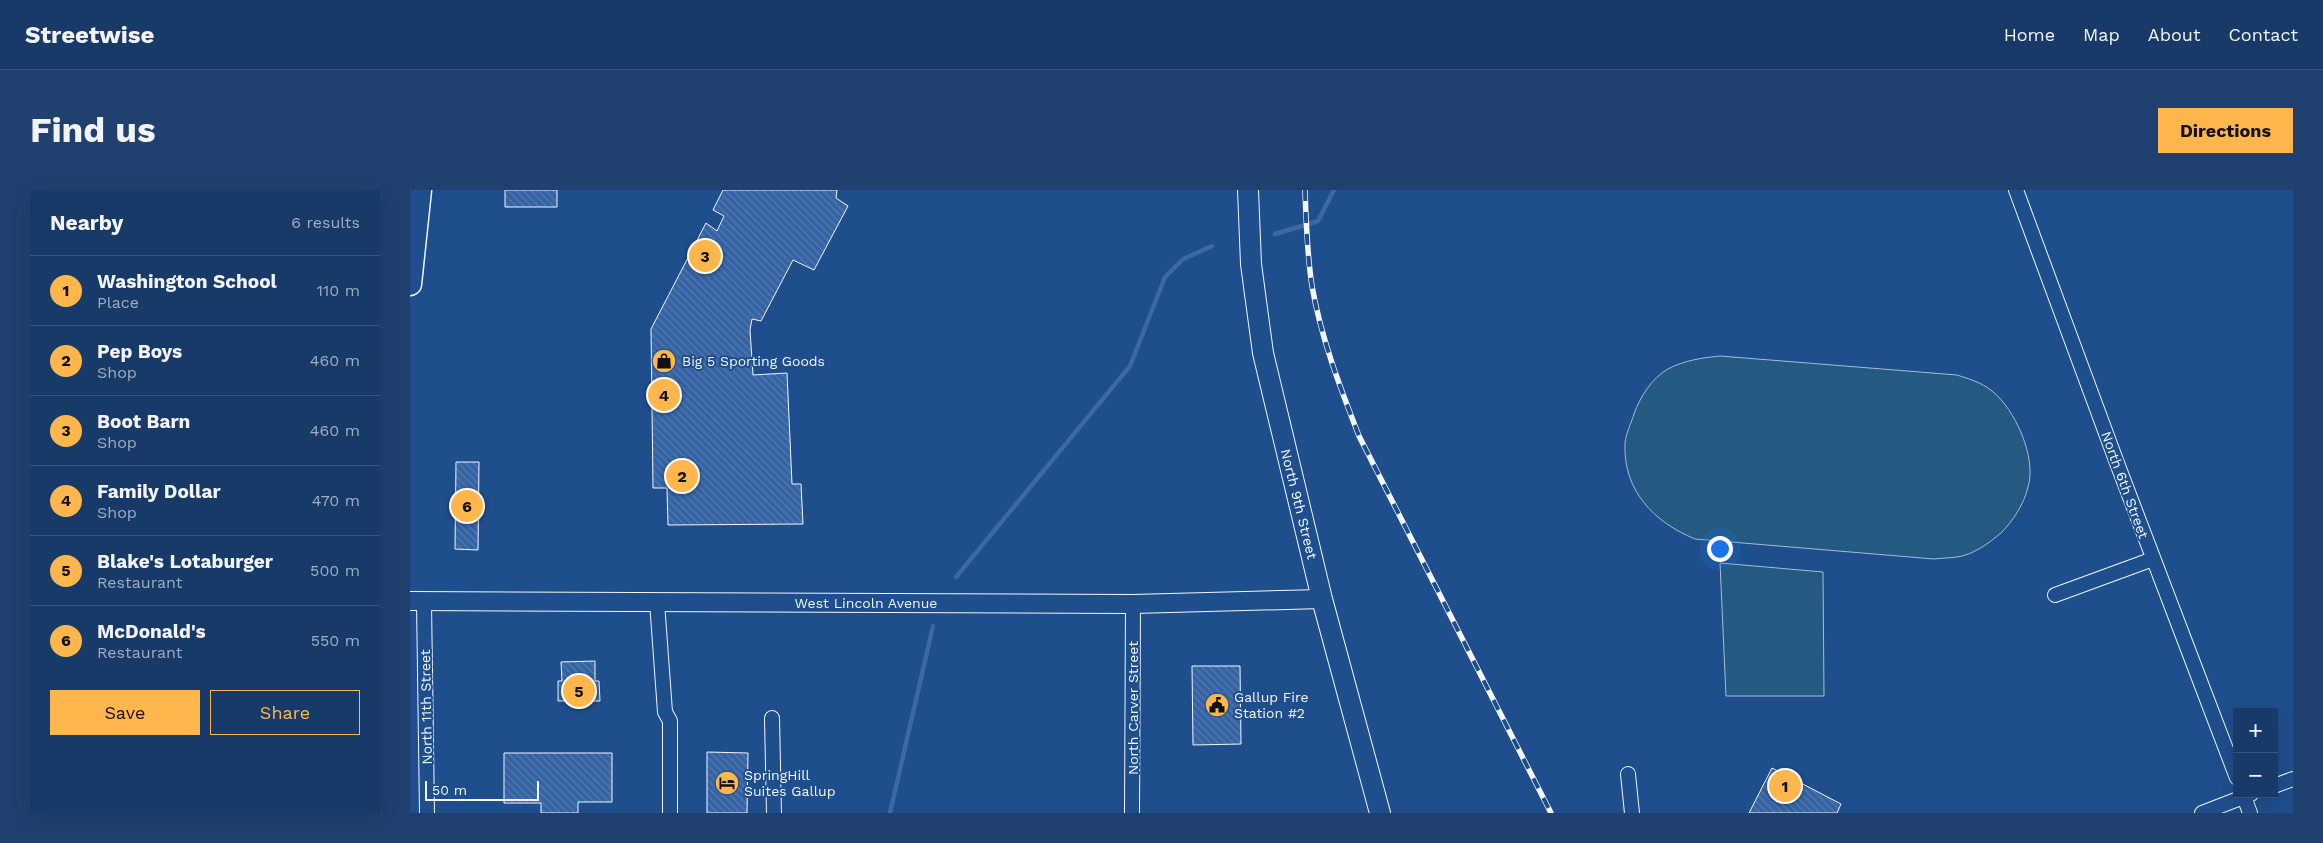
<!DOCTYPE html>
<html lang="en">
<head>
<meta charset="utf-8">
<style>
	body { margin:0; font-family:"Work Sans",sans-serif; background:#20416f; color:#f1f3f6 }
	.controls { position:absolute; right:15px; bottom:15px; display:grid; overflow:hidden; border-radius:0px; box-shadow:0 5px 20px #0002 }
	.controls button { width:45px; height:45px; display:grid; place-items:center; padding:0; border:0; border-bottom:1px solid #36547d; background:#173a69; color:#f1f3f6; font:25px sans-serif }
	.scale { position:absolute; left:15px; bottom:12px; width:114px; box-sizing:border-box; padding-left:5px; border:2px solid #f2f6ff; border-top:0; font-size:14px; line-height:18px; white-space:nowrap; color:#f2f6ff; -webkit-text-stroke:4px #1f4e8c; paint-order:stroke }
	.you { position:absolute; left:1309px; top:358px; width:18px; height:18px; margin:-12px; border:4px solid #fff; border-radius:50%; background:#1a73e8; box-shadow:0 0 0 8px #1a73e833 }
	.badge { display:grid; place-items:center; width:32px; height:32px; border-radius:50%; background:#ffb74d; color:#111; font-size:16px; font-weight:700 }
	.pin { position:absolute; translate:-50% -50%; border:2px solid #fff; box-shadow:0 1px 5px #0006 }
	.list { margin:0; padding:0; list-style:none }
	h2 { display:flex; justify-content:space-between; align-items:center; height:65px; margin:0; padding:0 20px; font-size:21px }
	h2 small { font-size:16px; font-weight:400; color:#9eadc0 }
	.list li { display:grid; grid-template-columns:32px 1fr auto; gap:15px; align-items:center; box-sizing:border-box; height:70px; padding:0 20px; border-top:1px solid #36547d }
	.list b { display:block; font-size:19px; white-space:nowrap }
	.list p { margin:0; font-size:16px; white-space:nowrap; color:#9eadc0 }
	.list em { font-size:16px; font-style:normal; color:#9eadc0 }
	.actions { display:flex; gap:10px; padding:15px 20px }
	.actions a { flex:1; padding:11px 0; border:1px solid #ffb74d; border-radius:0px; text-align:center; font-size:18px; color:#ffb74d }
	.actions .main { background:#ffb74d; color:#111 }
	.map { position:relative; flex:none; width:1883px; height:623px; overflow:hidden; border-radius:0px }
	header { display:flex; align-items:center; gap:30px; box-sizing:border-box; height:70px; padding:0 25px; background:#173a69; border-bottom:1px solid #36547d }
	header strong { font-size:24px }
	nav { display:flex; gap:28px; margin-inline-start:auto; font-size:18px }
	.intro { display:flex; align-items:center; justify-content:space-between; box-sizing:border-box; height:120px; padding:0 30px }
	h1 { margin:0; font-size:35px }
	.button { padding:12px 22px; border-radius:0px; background:#ffb74d; color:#111; font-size:18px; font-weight:700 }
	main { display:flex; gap:30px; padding:0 30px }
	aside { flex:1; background:#173a69; border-radius:0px; box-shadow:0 5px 20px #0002 }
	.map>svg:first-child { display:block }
	.green { fill:#245a82; stroke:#a8bbd7 }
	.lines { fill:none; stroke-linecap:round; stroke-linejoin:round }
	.stream { stroke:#3b69a3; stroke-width:4.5 }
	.building { fill:url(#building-back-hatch); stroke:#f2f6ff }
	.minor-casing { stroke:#f2f6ff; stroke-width:16 }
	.tertiary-casing { stroke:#f2f6ff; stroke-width:20 }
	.secondary-casing { stroke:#f2f6ff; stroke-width:22 }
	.trunk-casing { stroke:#f2f6ff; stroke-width:25 }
	.minor { stroke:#1f4e8c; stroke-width:14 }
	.tertiary { stroke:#1f4e8c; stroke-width:18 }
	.secondary { stroke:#1f4e8c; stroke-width:20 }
	.trunk { stroke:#1f4e8c; stroke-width:22 }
	.rail-casing { stroke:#f2f6ff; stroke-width:5.5 }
	.rail { stroke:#1f4e8c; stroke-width:4; stroke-dasharray:11; stroke-linecap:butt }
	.labels { text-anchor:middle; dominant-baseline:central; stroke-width:4; stroke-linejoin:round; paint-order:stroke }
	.poi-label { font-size:14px; fill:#f2f6ff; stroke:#1f4e8c; text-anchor:start }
	.street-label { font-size:14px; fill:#f2f6ff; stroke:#1f4e8c }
</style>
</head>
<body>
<header>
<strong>Streetwise</strong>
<nav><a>Home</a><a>Map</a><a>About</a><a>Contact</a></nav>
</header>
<div class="intro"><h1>Find us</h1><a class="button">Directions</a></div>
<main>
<aside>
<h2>Nearby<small>6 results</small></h2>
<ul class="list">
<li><span class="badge">1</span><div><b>Washington School</b><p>Place</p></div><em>110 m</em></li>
<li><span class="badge">2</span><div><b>Pep Boys</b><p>Shop</p></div><em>460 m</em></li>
<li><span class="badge">3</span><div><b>Boot Barn</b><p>Shop</p></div><em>460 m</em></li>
<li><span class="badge">4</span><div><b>Family Dollar</b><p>Shop</p></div><em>470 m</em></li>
<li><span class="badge">5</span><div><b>Blake's Lotaburger</b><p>Restaurant</p></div><em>500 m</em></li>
<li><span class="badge">6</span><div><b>McDonald's</b><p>Restaurant</p></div><em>550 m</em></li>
</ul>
<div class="actions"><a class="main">Save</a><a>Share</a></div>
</aside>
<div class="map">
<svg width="1883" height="623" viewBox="0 0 1883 623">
	<defs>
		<pattern id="building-back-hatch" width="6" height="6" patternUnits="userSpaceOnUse" patternTransform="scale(1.25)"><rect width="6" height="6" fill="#3563a3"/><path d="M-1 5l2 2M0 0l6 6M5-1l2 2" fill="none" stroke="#537ab1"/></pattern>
	</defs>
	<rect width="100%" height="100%" fill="#1f4e8c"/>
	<path class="green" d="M1310 166 1547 185C1559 189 1571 192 1582 201 1605 219 1627 268 1618 297 1614 314 1603 331 1591 343 1579 353 1563 365 1547 367 1540 368 1532 368 1524 369L1285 349C1244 332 1213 301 1215 253 1216 244 1221 233 1224 224 1230 207 1242 188 1258 179 1275 170 1292 168 1310 166Z
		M1310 373 1413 382 1414 506H1316Z"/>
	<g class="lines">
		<path class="stream" d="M865 44 908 31 924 0
			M546 387 720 176 755 87 773 69 802 56
			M480 623 523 436"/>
	</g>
	<path class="building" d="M95 0H147V17H95Z
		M313 0H427L426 8 438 16 404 80 383 70 351 131 342 129 340 140 343 185 377 183 382 294H391L393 334 258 335 257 298H243L241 139 296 33 307 41 314 26 303 20Z
		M46 272H69L68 360 45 359Z
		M185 471V491H189L190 511H148V491H152L151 472Z
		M782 476H830L831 554 783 555Z
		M297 562 338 563 337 623H297Z
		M94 563H202V612H168V623H131V613H94Z
		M1362 578 1431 614 1427 623H1339Z"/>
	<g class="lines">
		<g class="minor-casing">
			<path id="minor" d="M1606 0 1707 273 1827 588
				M1645 405 1743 369
				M14 412 17 623
				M247 412 255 522 260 531V623
				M362 528 364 623
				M1218 584 1222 623
				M1864 596 1883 589
				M1833 604 1840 623
				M722 623 723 414
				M1792 623 1841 604"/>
		</g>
		<g class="tertiary-casing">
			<path id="tertiary" d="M0 411 723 414 912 409"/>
		</g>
		<g class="secondary-casing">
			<path id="secondary" d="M838 0 841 74 853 163 912 409 970 623"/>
		</g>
		<g class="trunk-casing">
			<path id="trunk" d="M0 94 10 0"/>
		</g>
		<use href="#minor" class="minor"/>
		<use href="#tertiary" class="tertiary"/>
		<use href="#secondary" class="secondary"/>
		<use href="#trunk" class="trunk"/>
		<g class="rail-casing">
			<path id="rail" d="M895 0C896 32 897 64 902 96 911 148 930 197 949 246L1141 623"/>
		</g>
		<use href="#rail" class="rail"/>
	</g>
	<defs>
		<g id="shop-disc" transform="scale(1.25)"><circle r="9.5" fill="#ffb74d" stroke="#1f4e8c"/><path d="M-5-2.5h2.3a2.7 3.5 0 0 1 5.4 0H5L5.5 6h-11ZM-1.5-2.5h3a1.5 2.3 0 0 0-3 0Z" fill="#111"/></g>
		<g id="civic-disc" transform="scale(1.25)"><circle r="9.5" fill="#ffb74d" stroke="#1f4e8c"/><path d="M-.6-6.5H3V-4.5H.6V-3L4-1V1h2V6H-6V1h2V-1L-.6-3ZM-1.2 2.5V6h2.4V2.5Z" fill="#111"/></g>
		<g id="hotel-disc" transform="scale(1.25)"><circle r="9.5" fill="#ffb74d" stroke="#1f4e8c"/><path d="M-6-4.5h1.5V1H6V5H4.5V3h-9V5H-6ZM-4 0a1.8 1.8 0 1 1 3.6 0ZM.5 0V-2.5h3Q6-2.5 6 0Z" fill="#111"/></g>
	</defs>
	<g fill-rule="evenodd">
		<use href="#shop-disc" x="254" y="171"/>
		<use href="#civic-disc" x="807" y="515"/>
		<use href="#hotel-disc" x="317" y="593"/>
	</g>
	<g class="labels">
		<g class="poi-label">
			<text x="272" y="171">Big 5 Sporting Goods</text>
			<text x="824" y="507">Gallup Fire<tspan x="824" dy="16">Station #2</tspan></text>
			<text x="334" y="585">SpringHill<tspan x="334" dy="16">Suites Gallup</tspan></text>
		</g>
		<g class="street-label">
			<text transform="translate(1715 295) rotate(70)">North 6th Street</text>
			<text transform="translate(889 314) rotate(76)">North 9th Street</text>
			<text x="456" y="413">West Lincoln Avenue</text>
			<text transform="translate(16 517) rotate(-91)">North 11th Street</text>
			<text transform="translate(723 518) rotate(-90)">North Carver Street</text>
		</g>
	</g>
</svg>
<div class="controls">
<button>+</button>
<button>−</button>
</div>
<div class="scale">50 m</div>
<div class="you"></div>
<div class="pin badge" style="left:1375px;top:596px">1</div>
<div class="pin badge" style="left:272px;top:286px">2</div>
<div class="pin badge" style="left:295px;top:66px">3</div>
<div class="pin badge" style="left:254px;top:205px">4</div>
<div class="pin badge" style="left:169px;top:501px">5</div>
<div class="pin badge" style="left:57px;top:316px">6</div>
</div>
</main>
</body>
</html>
